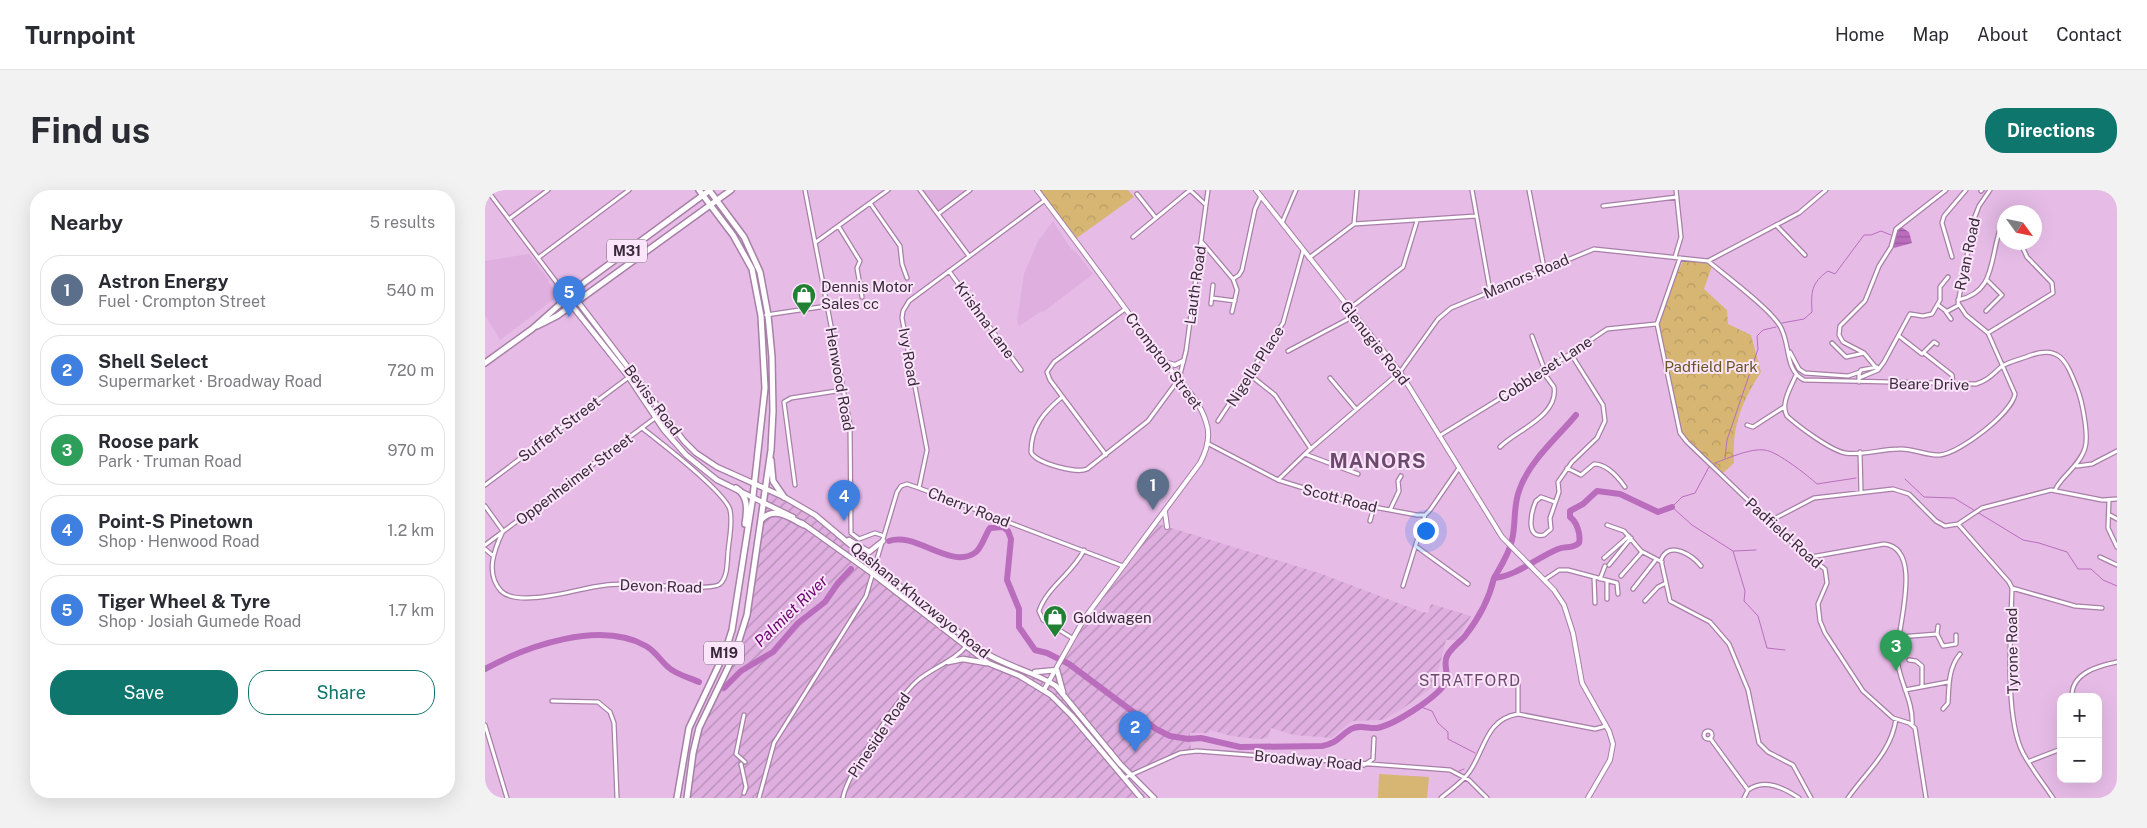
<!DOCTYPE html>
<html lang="en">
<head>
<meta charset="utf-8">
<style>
	body { margin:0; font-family:"Public Sans",sans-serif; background:#f2f2f3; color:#2b2b33 }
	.controls { position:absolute; right:15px; bottom:15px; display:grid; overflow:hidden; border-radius:10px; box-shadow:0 5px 20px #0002 }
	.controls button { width:45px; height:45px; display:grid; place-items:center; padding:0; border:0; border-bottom:1px solid #e1e1e2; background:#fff; color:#2b2b33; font:25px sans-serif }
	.compass { position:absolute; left:1512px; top:15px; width:45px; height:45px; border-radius:50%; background:#fff; box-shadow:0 5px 20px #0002; rotate:123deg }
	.you { position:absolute; left:940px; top:340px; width:18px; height:18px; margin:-12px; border:4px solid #fff; border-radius:50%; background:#1a73e8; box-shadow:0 0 0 8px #1a73e833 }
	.badge { display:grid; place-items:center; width:32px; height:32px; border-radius:50%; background:#0f766e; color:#fff; font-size:16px; font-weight:700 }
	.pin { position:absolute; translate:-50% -41px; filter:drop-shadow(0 1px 2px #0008) }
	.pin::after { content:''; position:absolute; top:26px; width:18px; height:15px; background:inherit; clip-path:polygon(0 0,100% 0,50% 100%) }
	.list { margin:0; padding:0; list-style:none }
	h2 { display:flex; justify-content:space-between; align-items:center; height:65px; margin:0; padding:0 20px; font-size:21px }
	h2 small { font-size:16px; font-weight:400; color:#7c7c81 }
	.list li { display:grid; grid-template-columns:32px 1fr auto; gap:15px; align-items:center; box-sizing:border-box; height:70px; margin:0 10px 10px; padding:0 10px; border:1px solid #e1e1e2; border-radius:20px }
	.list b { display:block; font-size:19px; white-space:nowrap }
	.list p { margin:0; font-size:16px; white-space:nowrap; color:#7c7c81 }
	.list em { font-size:16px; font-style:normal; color:#7c7c81 }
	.actions { display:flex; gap:10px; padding:15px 20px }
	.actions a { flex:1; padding:11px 0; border:1px solid #0f766e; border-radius:20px; text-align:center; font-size:18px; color:#0f766e }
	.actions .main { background:#0f766e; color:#fff }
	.map { position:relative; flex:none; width:1632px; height:608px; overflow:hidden; border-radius:20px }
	header { display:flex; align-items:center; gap:30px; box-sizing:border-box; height:70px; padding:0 25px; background:#fff; border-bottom:1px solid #e1e1e2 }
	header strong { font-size:24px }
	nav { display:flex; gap:28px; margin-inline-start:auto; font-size:18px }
	.intro { display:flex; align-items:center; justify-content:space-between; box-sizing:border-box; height:120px; padding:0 30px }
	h1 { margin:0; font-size:35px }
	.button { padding:12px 22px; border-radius:20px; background:#0f766e; color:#fff; font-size:18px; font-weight:700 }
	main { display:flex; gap:30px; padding:0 30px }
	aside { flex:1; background:#fff; border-radius:20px; box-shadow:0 5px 20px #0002 }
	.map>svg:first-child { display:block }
	.built { fill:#deafdf }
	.industrial { fill:url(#industrial-furrows) }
	.grass { fill:#d6b672 }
	.park { fill:url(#park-crowns) }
	.water { fill:url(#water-rules) }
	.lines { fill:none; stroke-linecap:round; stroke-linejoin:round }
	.stream { stroke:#ba6dbd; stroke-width:1 }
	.river { stroke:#ba6dbd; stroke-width:6 }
	.minor-casing { stroke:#a77fa7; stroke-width:5.5 }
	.tertiary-casing { stroke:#a77fa7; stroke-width:6 }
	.secondary-casing { stroke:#a77fa7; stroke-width:7 }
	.primary-casing { stroke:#a77fa7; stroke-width:8 }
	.trunk-casing { stroke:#a77fa7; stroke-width:8 }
	.minor { stroke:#fff; stroke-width:3 }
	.tertiary { stroke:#fff; stroke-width:4 }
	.secondary { stroke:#fff; stroke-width:4.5 }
	.primary { stroke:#fff; stroke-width:5 }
	.trunk { stroke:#fff; stroke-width:5 }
	.labels { text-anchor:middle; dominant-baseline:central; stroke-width:4; stroke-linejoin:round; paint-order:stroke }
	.shield { fill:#fbe5fb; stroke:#736173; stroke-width:1 }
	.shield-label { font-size:14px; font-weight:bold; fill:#392939 }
	.street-label { font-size:15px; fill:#392939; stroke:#fbe5fb }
	.poi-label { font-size:15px; fill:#392939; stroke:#fbe5fb; text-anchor:start }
	.park-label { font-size:15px; fill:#685426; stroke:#fbe5fb }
	.water-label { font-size:16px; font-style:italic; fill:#6a006f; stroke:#fbe5fb }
	.neighbourhood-label { font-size:16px; letter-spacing:1px; fill:#6d496e; stroke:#fbe5fb }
	.district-label { font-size:20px; font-weight:bold; letter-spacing:1px; fill:#6d496e; stroke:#fbe5fb }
</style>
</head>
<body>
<header>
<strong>Turnpoint</strong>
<nav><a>Home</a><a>Map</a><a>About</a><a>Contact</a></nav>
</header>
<div class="intro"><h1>Find us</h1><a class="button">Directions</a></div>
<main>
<aside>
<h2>Nearby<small>5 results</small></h2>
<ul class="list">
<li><span class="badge" style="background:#5c6f8a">1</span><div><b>Astron Energy</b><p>Fuel · Crompton Street</p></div><em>540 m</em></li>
<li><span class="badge" style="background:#3f7fe0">2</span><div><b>Shell Select</b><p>Supermarket · Broadway Road</p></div><em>720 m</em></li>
<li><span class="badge" style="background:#2e9e5b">3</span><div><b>Roose park</b><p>Park · Truman Road</p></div><em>970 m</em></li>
<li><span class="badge" style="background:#3f7fe0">4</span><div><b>Point-S Pinetown</b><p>Shop · Henwood Road</p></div><em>1.2 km</em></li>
<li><span class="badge" style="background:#3f7fe0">5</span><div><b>Tiger Wheel &amp; Tyre</b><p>Shop · Josiah Gumede Road</p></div><em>1.7 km</em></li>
</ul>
<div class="actions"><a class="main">Save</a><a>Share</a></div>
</aside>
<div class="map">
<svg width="1632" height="608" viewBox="0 0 1632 608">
	<defs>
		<pattern id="industrial-furrows" width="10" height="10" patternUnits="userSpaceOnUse" patternTransform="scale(1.25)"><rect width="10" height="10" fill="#deafdf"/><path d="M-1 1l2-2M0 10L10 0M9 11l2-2" fill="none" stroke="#b58eb6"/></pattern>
		<pattern id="park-crowns" width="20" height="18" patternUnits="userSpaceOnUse" patternTransform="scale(1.25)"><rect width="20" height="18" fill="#d6b672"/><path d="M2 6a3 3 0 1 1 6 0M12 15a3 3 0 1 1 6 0" fill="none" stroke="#b89c63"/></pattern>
		<pattern id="water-rules" width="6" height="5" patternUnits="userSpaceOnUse" patternTransform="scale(1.25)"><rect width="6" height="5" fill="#ba6dbd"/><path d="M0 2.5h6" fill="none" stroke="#985a9b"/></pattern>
	</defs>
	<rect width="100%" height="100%" fill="#e6bce7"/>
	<path class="built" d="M436 0H485L453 24Z
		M568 31 586 59 591 62 608 84 558 122 557 121 534 136 532 131 539 84 553 51Z
		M44 64 64 90 63 92 73 106 15 150 0 125V71Z"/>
	<path class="industrial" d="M280 299 317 317 499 463 564 491 587 448 670 333 834 383 937 422 943 423 946 414 986 426 972 450H961L950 493 952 494 914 521 898 530 867 531 847 548 809 545 786 538 783 548 772 549 746 546 725 540 724 543H705L706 561 688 566 641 586 662 608H202L211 550 260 436Z"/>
	<path class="grass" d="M894 584 944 587 942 608H893Z"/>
	<path class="park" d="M553 0H643L649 7 589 50Z
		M1198 71 1223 73 1227 76 1219 99 1242 120 1243 134 1266 145 1276 182C1256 213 1247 236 1249 273L1238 283 1203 251 1197 242 1172 133 1174 123Z"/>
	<path class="water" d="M1416 37 1424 42 1427 53 1409 58 1407 56 1411 43Z"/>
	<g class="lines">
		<path class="stream" d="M1297 133 1319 129 1327 122C1326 102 1326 93 1343 81L1350 84 1379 45H1386L1396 41 1406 45
			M1240 268 1242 250 1273 159 1272 146 1278 140 1291 137
			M1230 273C1244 268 1265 258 1280 260 1293 262 1322 285 1332 294L1371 288
			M1224 277 1210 303 1197 307 1187 317 1207 335 1248 361 1260 401 1259 411 1273 426 1282 458 1300 460
			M1420 289 1439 307 1469 308 1538 350 1554 353 1582 362 1593 379H1606L1618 390 1632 396
			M1249 361 1271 360
			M936 517 947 521 953 533 963 542V549L990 563
			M974 581 979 579"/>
		<path class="river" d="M404 351C430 341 467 381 491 362 497 357 500 345 505 338L518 337 523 341 526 349 522 390 534 419V437L550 460 562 463 584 474 671 539 685 546 703 549 716 548 755 557 837 556C853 553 853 547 866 539 875 534 883 539 892 538 909 535 949 509 959 495 966 486 957 475 962 466 966 458 975 452 980 446 994 428 1004 410 1009 388 1032 386 1051 368 1073 359 1081 356 1087 359 1094 353 1096 345 1092 332 1085 327V321L1098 314 1112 301 1135 304 1173 322 1187 317
			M1009 388C1016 376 1024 364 1027 350 1031 334 1028 317 1034 301 1044 271 1071 249 1091 225
			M0 479C42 456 115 430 161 456 171 462 175 470 183 477 190 484 205 488 214 492
			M239 498 256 481 288 462 313 433 340 412 353 393 366 379"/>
		<g class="minor-casing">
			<path id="minor" d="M2 0 75 97 81 108
				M320 0 365 235 366 343 374 349 390 343 399 346
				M435 0 484 66
				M705 0 721 15
				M987 0 1005 101
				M1044 0 1059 78
				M1496 1 1497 0
				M652 4 671 28
				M385 13 415 56 417 74 422 88
				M1118 16 1192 7
				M453 24 485 0
				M24 29 63 0
				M797 33 811 0
				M869 34 872 0
				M1291 35 1320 65
				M354 37 375 71 372 78 377 107
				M648 47 705 0
				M716 51 748 89 754 85 757 80 770 19 776 6
				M331 52 403 0
				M1190 67 1196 47 1191 0
				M1467 67 1457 33 1459 26 1481 0
				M53 68 144 0
				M824 68 869 34 991 26
				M1195 68 1172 134 1195 243 1202 252 1318 363 1340 379 1342 393 1333 414 1335 431 1340 443 1378 501 1408 528 1424 533 1430 538 1441 608
				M1223 71C1241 86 1285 119 1295 136 1306 154 1299 180 1319 190L1491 194C1502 191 1508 184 1516 177 1522 172 1533 170 1541 167 1574 153 1581 170 1592 198 1597 210 1604 245 1600 258 1595 276 1572 290 1570 301
				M464 81 536 180
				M76 97 87 104
				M727 108 750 111
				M1473 110C1506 103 1505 78 1512 50 1514 43 1514 37 1520 32
				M726 114 728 95
				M1453 115 1461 121
				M864 119 918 77 932 31
				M1501 121 1517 105 1502 90
				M747 122 752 100 748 89
				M281 125 342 116
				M1466 129 1461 122 1474 115
				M1503 143 1568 103 1567 93 1542 67 1535 52
				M1047 146 1060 181
				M1414 146 1437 164 1449 152 1452 154
				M1347 153 1361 167 1379 163
				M803 161 869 126
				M1305 162 1314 179 1320 183 1363 186 1375 182
				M1439 163 1467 185 1468 194
				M1393 180 1379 163 1358 152 1354 145 1355 136 1380 111 1394 76 1406 57 1411 39 1461 0
				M765 185 790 205 826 259
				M1311 185C1306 197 1295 214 1302 226 1313 236 1345 260 1360 263 1376 266 1397 259 1414 259 1428 258 1441 266 1455 265 1475 263 1527 223 1530 204L1503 143 1481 125 1473 113 1489 29 1494 16 1505 0
				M845 188 871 219
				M1374 188 1393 180 1399 172 1425 124 1438 126 1447 124 1455 110V97L1463 87
				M1374 192V184L1376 180 1392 177
				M577 207C559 222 546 237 546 262 550 273 592 284 602 279L663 231 694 189 701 161 723 0
				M733 231 798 133 818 61
				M1262 235 1268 237 1299 217
				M954 246 1058 182 1122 139 1171 134
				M722 253 793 290 867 313 932 325H940L945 320 974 278
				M1015 257C1030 241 1074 226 1069 197L1058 182
				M1375 262 1376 302
				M820 264 873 284
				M621 265 565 190 562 182 569 172 640 119
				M1592 276 1607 274 1632 261
				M1082 278 1096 285 1109 274C1122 274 1133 287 1140 297
				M793 290 822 262 915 182 953 129 966 118 1109 59 1223 71 1314 23 1341 0
				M0 295 148 184
				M310 295 299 212 306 208 358 200
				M434 298 442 260 417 128 418 121 424 111 560 10
				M1624 310 1623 338 1632 357
				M1070 312 1056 307 1051 311C1046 322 1040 349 1059 345L1066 339 1065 328 1074 302 1073 292 1087 272 1112 248 1120 231 1118 215 1086 164
				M0 316 18 341C9 360 0 383 16 401 32 417 87 401 108 397 118 395 128 394 138 394 154 393 226 402 235 394 243 387 242 371 243 362 244 349 248 333 245 320 240 302 175 252 157 238
				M905 320 914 301 913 291 916 286
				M1625 325 1632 329
				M885 331 889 317
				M1285 331 1329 308 1408 299 1424 304 1451 331 1460 336 1473 334 1497 318 1566 300 1617 310 1632 309
				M1473 334 1524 392 1527 398C1526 439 1519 527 1538 563 1546 578 1558 593 1568 608
				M1122 335 1139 341 1156 361 1177 372
				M0 355 178 222
				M932 357 983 394
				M0 359 7 365
				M1326 367 1399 354C1440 358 1411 441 1412 467 1413 490 1429 511 1427 535
				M1615 367 1632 375
				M1119 368 1144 346
				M1124 375 1146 348
				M1216 376C1208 366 1184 349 1176 370L1185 411 1225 432 1244 454 1263 500 1274 553 1283 562 1308 575 1326 608
				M1136 386 1157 362
				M1109 387 1110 413
				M1115 389 1120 376
				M1059 390 1074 380H1083L1132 393 1133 404
				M918 396 940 325
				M1527 398 1590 416 1617 418
				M1148 399 1170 371
				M1122 409V391
				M1160 411 1173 397 1181 393
				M1453 436 1452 444 1458 456 1471 454V445
				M1414 447 1452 444
				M587 448 558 430 554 421C562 397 588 383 599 360
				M1424 470 1431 471 1437 476V496
				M1033 488V524
				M1420 500 1463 492
				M1587 507C1586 483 1613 476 1632 472
				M67 511 113 512 125 522 129 533 132 608
				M1458 519 1463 513C1464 497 1463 478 1475 464
				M259 525 251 564 260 572
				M0 535 22 608
				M1219 545a4 4 0 1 1 8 0a4 4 0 1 1-8 0Z
				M1225 548 1263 600 1259 608
				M1545 571 1576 559
				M256 574 261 597 259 603
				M879 575 888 569 889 548
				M639 588 695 563 712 561 965 580 984 590 1002 608
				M1263 600C1280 588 1299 598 1314 608
				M274 608 289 553 381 406 412 302 416 296 422 294 434 298 638 376
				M358 608C361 586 414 507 432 491 448 477 469 472 482 455
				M956 608C965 600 978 592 985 581 1000 559 1001 529 1033 524L1110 539 1121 536
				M1363 608C1381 582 1406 563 1411 529"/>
		</g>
		<g class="tertiary-casing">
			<path id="tertiary" d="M552 0C595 56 636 113 678 170 692 190 714 207 721 232 726 246 722 260 715 273L599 429 559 500
				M771 0 915 182 1017 347 1069 400 1079 415 1088 443 1097 493 1124 541 1128 554 1125 570 1103 608
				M679 172 690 175 698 171
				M680 322 682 337"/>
		</g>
		<g class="secondary-casing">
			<path id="secondary" d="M87 104 199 251 211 263 232 277 299 307 330 325 412 394 499 462C522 477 548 481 571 496L635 574 669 608
				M81 108 143 186 179 240 201 265 232 290 308 327
				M317 333 388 384 503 473 535 486 566 505 587 526 656 608
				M364 350 384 362 398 351
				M463 472 478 469 501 473
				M550 482 572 480 578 502"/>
		</g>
		<g class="primary-casing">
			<path id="primary" d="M52 136 72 126 246 0
				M0 173 47 139 100 92 225 0"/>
		</g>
		<g class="trunk-casing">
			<path id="trunk" d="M286 270 288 291 299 307
				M251 298C264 306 262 321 260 334
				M277 329C290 316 305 328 319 335
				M192 608 204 538 240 462 247 440 268 306 280 198 276 126 267 79 248 45 214 0
				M202 608 208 563 214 538 250 463 262 425 286 260 288 221 287 167 283 125 275 82 259 47 224 0"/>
		</g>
		<use href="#minor" class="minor"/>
		<use href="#tertiary" class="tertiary"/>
		<use href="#secondary" class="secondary"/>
		<use href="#primary" class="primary"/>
		<use href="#trunk" class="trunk"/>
	</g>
	<defs>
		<g id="shop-pin" transform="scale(1.25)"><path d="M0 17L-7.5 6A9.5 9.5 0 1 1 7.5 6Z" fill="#218032" stroke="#fbe5fb"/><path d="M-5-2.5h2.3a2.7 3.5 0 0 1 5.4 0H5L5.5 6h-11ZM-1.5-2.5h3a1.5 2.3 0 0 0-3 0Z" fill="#fff"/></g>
	</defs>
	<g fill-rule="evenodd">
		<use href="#shop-pin" x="319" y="105"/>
		<use href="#shop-pin" x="570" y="427"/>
	</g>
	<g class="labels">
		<g class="shield">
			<rect x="122" y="49.5" width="40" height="23" rx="4"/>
			<rect x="219" y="451.5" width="40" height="23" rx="4"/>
		</g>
		<g class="shield-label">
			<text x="142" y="61">M31</text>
			<text x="239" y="463">M19</text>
		</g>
		<g class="street-label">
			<text transform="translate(1482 64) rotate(-78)">Ryan Road</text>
			<text transform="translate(1041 86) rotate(-23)">Manors Road</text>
			<text transform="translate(710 95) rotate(-82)">Lauth Road</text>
			<text transform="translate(500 130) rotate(54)">Krishna Lane</text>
			<text transform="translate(890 153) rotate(52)">Glenugie Road</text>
			<text transform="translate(424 167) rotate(80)">Ivy Road</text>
			<text transform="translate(679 171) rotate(53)">Crompton Street</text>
			<text transform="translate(770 176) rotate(-57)">Nigella Place</text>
			<text transform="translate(1060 179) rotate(-33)">Cobbleset Lane</text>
			<text transform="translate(355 189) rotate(80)">Henwood Road</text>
			<text transform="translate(1444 194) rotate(1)">Beare Drive</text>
			<text transform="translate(168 210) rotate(53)">Beviss Road</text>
			<text transform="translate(74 239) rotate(-37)">Suffert Street</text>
			<text transform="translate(89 289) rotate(-37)">Oppenheimer Street</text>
			<text transform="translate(855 308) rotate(14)">Scott Road</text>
			<text transform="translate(484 317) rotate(21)">Cherry Road</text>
			<text transform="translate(1299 343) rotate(42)">Padfield Road</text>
			<text transform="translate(176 396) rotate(2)">Devon Road</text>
			<text transform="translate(435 410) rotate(39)">Qashana Khuzwayo Road</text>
			<text transform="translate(1527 461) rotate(-91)">Tyrone Road</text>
			<text transform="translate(394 545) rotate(-56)">Pineside Road</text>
			<text transform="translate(823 570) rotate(5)">Broadway Road</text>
		</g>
		<g class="poi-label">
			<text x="336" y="96">Dennis Motor<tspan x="336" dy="17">Sales cc</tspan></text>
			<text x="588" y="427">Goldwagen</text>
		</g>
		<g class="park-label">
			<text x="1226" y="176">Padfield Park</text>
		</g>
		<g class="water-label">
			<text transform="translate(306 421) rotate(-44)">Palmiet River</text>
		</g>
		<g class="neighbourhood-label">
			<text x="985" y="490">STRATFORD</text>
		</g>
		<g class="district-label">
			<text x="893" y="271">MANORS</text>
		</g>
	</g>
</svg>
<div class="controls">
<button>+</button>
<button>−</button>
</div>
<svg class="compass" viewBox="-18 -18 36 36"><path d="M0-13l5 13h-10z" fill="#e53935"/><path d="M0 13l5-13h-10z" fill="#7c7c81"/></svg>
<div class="you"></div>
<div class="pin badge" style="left:668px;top:320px;background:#5c6f8a">1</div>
<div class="pin badge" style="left:650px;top:562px;background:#3f7fe0">2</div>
<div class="pin badge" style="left:1411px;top:481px;background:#2e9e5b">3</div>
<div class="pin badge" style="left:359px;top:331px;background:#3f7fe0">4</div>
<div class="pin badge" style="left:84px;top:127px;background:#3f7fe0">5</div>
</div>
</main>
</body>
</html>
